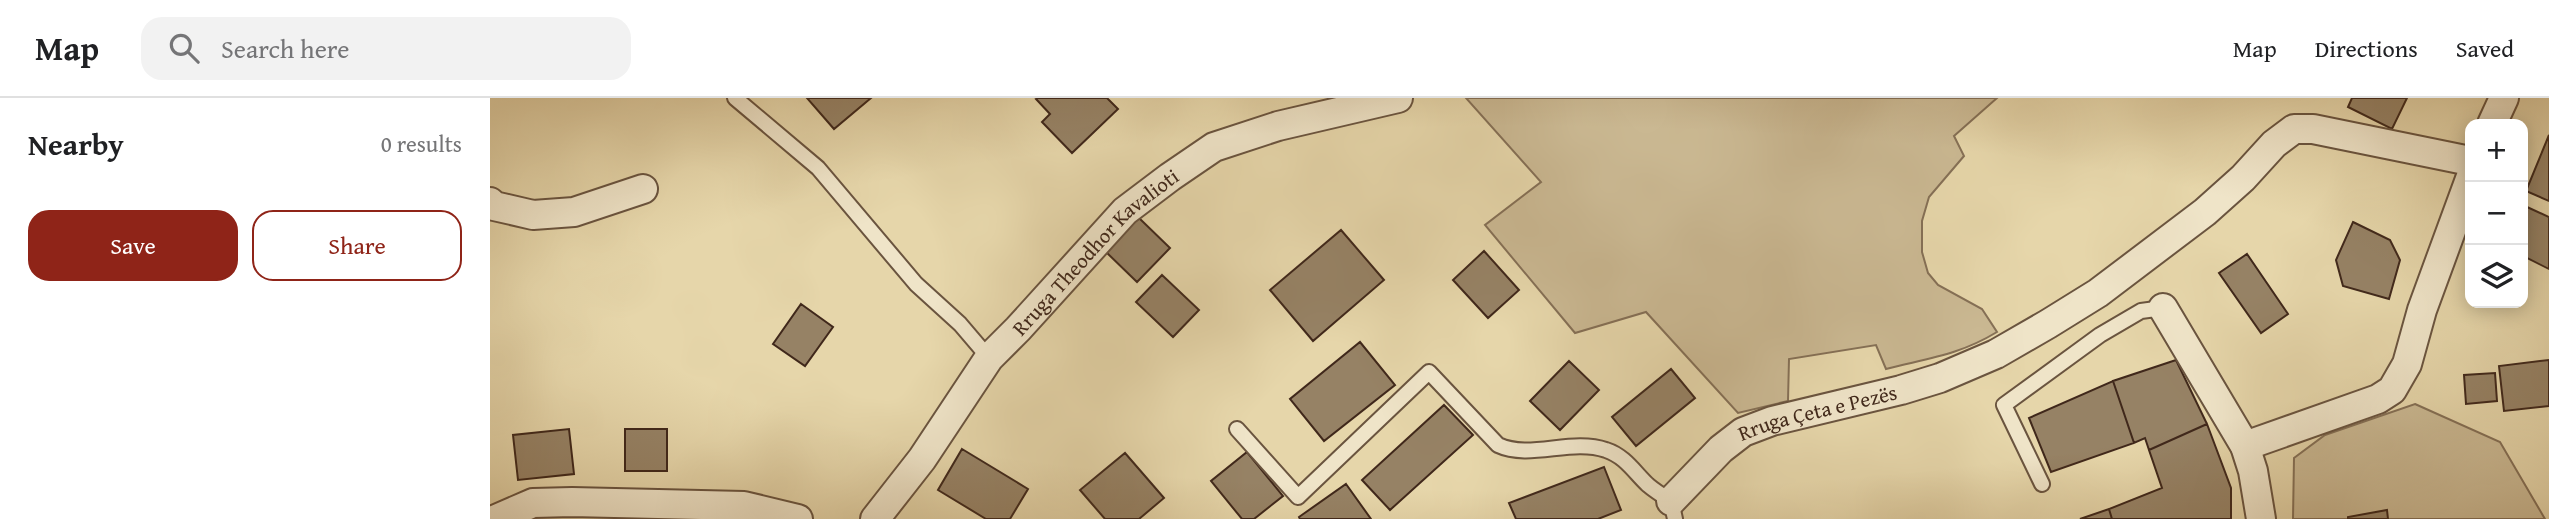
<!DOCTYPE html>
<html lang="en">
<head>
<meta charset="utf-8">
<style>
	body { margin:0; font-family:"Gentium Book Plus",serif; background:#f2f2f2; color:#202124 }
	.controls { position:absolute; right:21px; top:21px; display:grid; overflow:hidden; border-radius:14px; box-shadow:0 4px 18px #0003 }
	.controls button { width:63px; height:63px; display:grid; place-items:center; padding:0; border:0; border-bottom:2px solid #e0e0e0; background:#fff; color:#202124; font:35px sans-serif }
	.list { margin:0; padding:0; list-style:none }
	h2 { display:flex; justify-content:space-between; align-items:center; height:91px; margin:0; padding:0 28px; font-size:30px }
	h2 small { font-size:23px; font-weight:400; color:#757577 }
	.actions { display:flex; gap:14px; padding:21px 28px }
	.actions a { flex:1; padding:16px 0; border:2px solid #8f2418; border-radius:21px; text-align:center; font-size:24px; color:#8f2418 }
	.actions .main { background:#8f2418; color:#fff }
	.icon { flex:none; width:38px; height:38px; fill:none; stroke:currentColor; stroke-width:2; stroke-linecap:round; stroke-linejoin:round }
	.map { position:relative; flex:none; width:2059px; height:421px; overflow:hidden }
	header { display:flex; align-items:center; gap:42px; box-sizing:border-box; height:98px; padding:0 35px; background:#fff; border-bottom:2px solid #e0e0e0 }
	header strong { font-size:33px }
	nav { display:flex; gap:38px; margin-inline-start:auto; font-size:24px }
	.search { width:490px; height:63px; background:#f2f2f2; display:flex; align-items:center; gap:18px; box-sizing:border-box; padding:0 24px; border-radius:21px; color:#757577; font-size:26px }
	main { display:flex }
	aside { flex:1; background:#fff }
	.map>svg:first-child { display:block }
	.green { fill:#cab892; stroke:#857056; stroke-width:2 }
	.building { fill:#968265; stroke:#40281b; stroke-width:2 }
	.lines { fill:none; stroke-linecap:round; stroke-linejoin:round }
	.lane-casing { stroke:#6a543f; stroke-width:18 }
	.street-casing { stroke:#6a543f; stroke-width:32 }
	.lane { stroke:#efe4c8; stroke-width:14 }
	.street { stroke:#efe4c8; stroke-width:28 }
	.labels { text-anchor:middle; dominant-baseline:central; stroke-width:5; stroke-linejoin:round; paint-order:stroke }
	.street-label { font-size:21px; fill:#40281b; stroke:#efe4c8 }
</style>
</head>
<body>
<header>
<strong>Map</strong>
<div class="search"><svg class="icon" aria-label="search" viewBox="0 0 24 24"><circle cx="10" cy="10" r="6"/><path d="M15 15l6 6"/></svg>Search here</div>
<nav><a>Map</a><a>Directions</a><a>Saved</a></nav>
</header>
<main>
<aside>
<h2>Nearby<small>0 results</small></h2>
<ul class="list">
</ul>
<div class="actions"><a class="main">Save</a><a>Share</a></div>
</aside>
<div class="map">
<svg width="2059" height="421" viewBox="0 0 2059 421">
	<rect width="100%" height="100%" fill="#e6d6aa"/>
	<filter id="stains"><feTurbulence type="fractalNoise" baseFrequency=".00286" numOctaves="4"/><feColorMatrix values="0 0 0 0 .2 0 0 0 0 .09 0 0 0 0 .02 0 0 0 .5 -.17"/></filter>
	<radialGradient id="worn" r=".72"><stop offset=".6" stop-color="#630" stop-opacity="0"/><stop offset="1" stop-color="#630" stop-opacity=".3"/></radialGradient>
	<path class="green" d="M976 0H1507L1464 38 1474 58 1439 99 1432 123V154L1438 175 1448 187 1492 211 1507 234C1469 257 1439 260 1396 271L1386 247 1299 261 1298 303 1248 315 1156 214 1085 235 995 127 1051 84Z
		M1925 306 2010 344 2055 421H1803L1804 360 1835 337Z"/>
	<path class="building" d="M317 0H381L344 31Z
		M548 0H617L628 11 582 55 552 24 560 16 546 1Z
		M1862 0H1917L1902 31 1858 9Z
		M2059 37V103L2036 93Z
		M2037 109 2059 119V171L2033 158V118Z
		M648 119 680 150 647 184 615 153Z
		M1863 124 1900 142 1910 162 1899 201 1853 188 1846 162Z
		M851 132 894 182 823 243 780 192Z
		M994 153 1029 192 998 220 963 182Z
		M1757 156 1798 216 1771 235 1729 175Z
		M672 177 709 212 683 239 646 204Z
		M311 206 343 229 315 268 283 246Z
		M870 244 905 287 834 343 800 301Z
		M1686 262 1717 326 1659 352 1655 340 1644 345 1623 283Z
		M2059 262V308L2014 313 2009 268Z
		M1079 263 1109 292 1070 332 1040 303Z
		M1181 271 1205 300 1146 348 1122 319Z
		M2005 275 2007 303 1976 306 1974 277Z
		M1623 283 1644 345 1561 374 1539 320Z
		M954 307 983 337 900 412 872 382Z
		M1717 326 1741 390V421H1622L1619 411 1672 390 1659 352Z
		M79 331 84 376 28 382 23 337Z
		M135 331H177V373H135Z
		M472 351 538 391 520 421H496L448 392Z
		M757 354 793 398 764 421H752L721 383Z
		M635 355 674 400 649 421H615L590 392Z
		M1114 369 1131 412 1108 421H1026L1019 405Z
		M856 386 881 421H810L809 419Z
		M1619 411 1622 421H1590Z
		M1897 412 1898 421H1858V419Z"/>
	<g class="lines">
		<g class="lane-casing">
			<path id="lane" d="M245 0 328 70 426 186 470 226 499 260
				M747 331 808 399 939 274 1008 347C1040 362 1081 340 1116 352 1135 358 1145 375 1158 387 1165 393 1173 398 1181 403L1185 421
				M1552 386 1514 307 1610 237 1651 213 1673 210"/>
		</g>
		<g class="street-casing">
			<g id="street">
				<path d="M2002 26 2014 0"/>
				<path d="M0 104 4 108 43 117 84 114 153 91"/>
				<path d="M1673 210 1755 348 1763 373 1771 421"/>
				<path d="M1755 348 1888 301 1902 292 1917 266 1932 212 1980 81"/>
				<path id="s1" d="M1181 403 1231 351 1253 334 1282 323 1411 292 1450 280 1506 256 1558 226 1608 195 1715 114 1753 80 1784 46 1804 31H1823L1980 63"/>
				<path d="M6 421 43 405 82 404 254 408 308 421"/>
				<path id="s2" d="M385 421 432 361 499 260 528 231 635 113 680 79 724 49 788 28 908 0"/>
			</g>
		</g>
		<use href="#lane" class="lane"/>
		<use href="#street" class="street"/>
	</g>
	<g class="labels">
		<g class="street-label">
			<text stroke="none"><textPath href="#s2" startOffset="348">Rruga Theodhor Kavalioti</textPath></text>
			<text stroke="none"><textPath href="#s1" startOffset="177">Rruga Çeta e Pezës</textPath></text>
		</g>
	</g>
	<rect width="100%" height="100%" filter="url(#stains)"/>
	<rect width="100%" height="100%" fill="url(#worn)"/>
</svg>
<div class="controls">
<button>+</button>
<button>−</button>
<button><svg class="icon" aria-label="layers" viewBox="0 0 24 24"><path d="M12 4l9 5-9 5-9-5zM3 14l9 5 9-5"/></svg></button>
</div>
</div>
</main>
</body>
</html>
